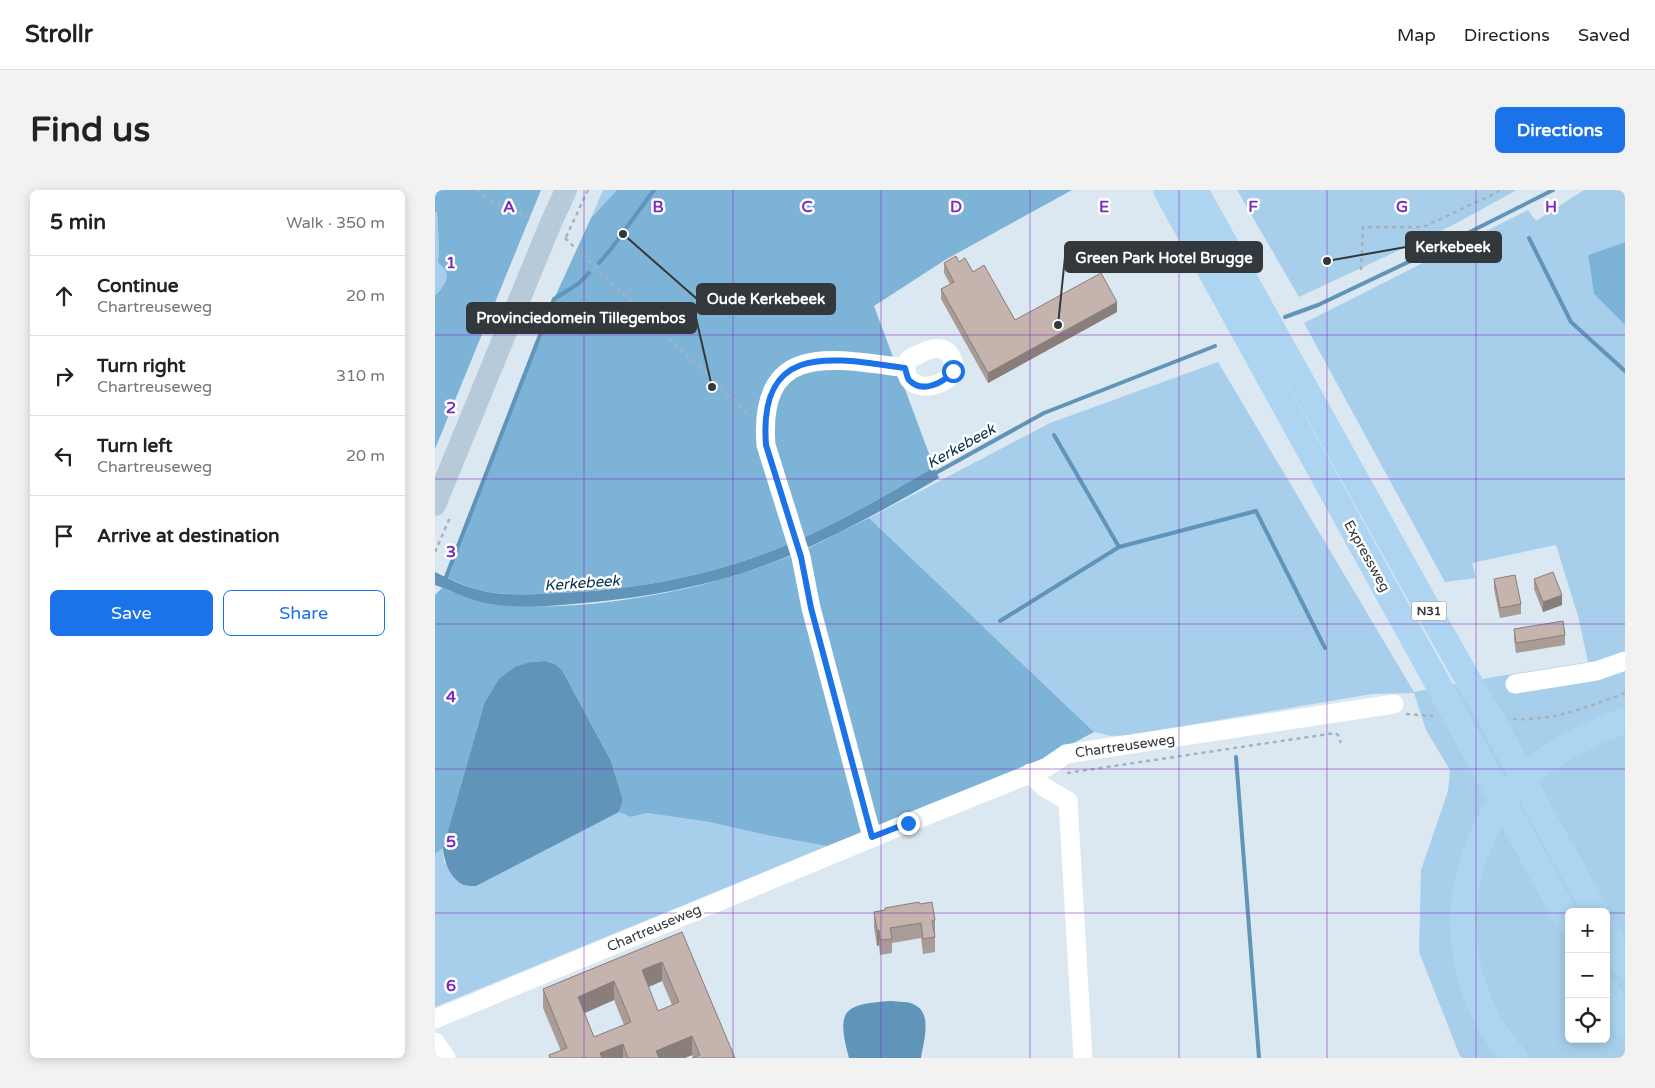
<!DOCTYPE html>
<html lang="en">
<head>
<meta charset="utf-8">
<style>
	body { margin:0; font-family:"Varela Round",sans-serif; background:#f2f2f2; color:#222 }
	.controls { position:absolute; right:15px; bottom:15px; display:grid; overflow:hidden; border-radius:8px; box-shadow:0 2px 12px #0003 }
	.controls button { width:45px; height:45px; display:grid; place-items:center; padding:0; border:0; border-bottom:1px solid #e0e0e0; background:#fff; color:#222; font:25px sans-serif }
	.stop { position:absolute; width:15px; height:15px; margin:-11px; border:4px solid #1a73e8; border-radius:50%; background:#fff }
	.stop.end { background:#1a73e8; border-color:#fff; box-shadow:0 1px 5px #0008 }
	.list { margin:0; padding:0; list-style:none }
	h2 { display:flex; justify-content:space-between; align-items:center; height:65px; margin:0; padding:0 20px; font-size:21px }
	h2 small { font-size:16px; font-weight:400; color:#767676 }
	.list li { display:grid; grid-template-columns:32px 1fr auto; gap:15px; align-items:center; box-sizing:border-box; height:80px; padding:0 20px; border-top:1px solid #e0e0e0 }
	.list b { display:block; font-size:19px; white-space:nowrap }
	.list p { margin:0; font-size:16px; white-space:nowrap; color:#767676 }
	.list em { font-size:16px; font-style:normal; color:#767676 }
	.actions { display:flex; gap:10px; padding:15px 20px }
	.actions a { flex:1; padding:11px 0; border:1px solid #1a73e8; border-radius:8px; text-align:center; font-size:18px; color:#1a73e8 }
	.actions .main { background:#1a73e8; color:#fff }
	.icon { flex:none; width:28px; height:28px; fill:none; stroke:currentColor; stroke-width:2; stroke-linecap:round; stroke-linejoin:round }
	.map { position:relative; flex:none; width:1190px; height:868px; overflow:hidden; border-radius:8px }
	header { display:flex; align-items:center; gap:30px; box-sizing:border-box; height:70px; padding:0 25px; background:#fff; border-bottom:1px solid #e0e0e0 }
	header strong { font-size:24px }
	nav { display:flex; gap:28px; margin-inline-start:auto; font-size:18px }
	.intro { display:flex; align-items:center; justify-content:space-between; box-sizing:border-box; height:120px; padding:0 30px }
	h1 { margin:0; font-size:35px }
	.button { padding:12px 22px; border-radius:8px; background:#1a73e8; color:#fff; font-size:18px; font-weight:700 }
	main { display:flex; gap:30px; padding:0 30px }
	aside { flex:1; background:#fff; border-radius:8px; box-shadow:0 2px 12px #0003 }
	.map>svg:first-child { display:block }
	.green { fill:#a7cfec; fill-rule:evenodd }
	.forest { fill:#7eb3d8 }
	.water { fill:#6094b8 }
	.lines { fill:none; stroke-linecap:round; stroke-linejoin:round }
	.stream { stroke:#6094b8; stroke-width:4 }
	.path { stroke:#a7b1ba; stroke-width:2.5; stroke-dasharray:4 4; stroke-linecap:butt }
	.minor { stroke:#fff; stroke-width:19 }
	.major { stroke:#b7cad9; stroke-width:22 }
	.highway { stroke:#add4f0; stroke-width:26 }
	.wall { fill:#a99b95; fill-rule:evenodd }
	.shaded-wall { fill:#897e79 }
	.building { fill:#c4b4ad; stroke:#897e79; fill-rule:evenodd }
	.route { stroke:#1a73e8; stroke-width:6 }
	.grid { fill:none; stroke:#7b2cbf; stroke-width:1; stroke-opacity:0.55 }
	.labels { text-anchor:middle; dominant-baseline:central; stroke-width:5; stroke-linejoin:round; paint-order:stroke }
	.shield { fill:#fff; stroke:#707476; stroke-width:1 }
	.shield-label { font-size:12px; font-weight:bold; fill:#33383c }
	.street-label { font-size:14px; fill:#33383c; stroke:#fff }
	.water-label { font-size:15px; font-style:italic; fill:#022f48; stroke:#fff }
	.grid-label { font-size:16px; text-anchor:middle; font-weight:bold; fill:#7b2cbf; stroke:#fff; stroke-width:5; stroke-linejoin:round; paint-order:stroke }
	.leader { fill:none; stroke:#33383c; stroke-width:2 }
	.callout-dot { fill:#33383c; stroke:#fff; stroke-width:2 }
	.callout { fill:#33383c; stroke:#33383c; stroke-width:2 }
	.callout-label { font-size:15px; text-anchor:middle; font-weight:bold; fill:#fff }
</style>
</head>
<body>
<header>
<strong>Strollr</strong>
<nav><a>Map</a><a>Directions</a><a>Saved</a></nav>
</header>
<div class="intro"><h1>Find us</h1><a class="button">Directions</a></div>
<main>
<aside>
<h2>5 min<small>Walk · 350 m</small></h2>
<ul class="list">
<li><svg class="icon" aria-label="ahead" viewBox="0 0 24 24"><path d="M12 20V5M6 11l6-6 6 6"/></svg><div><b>Continue</b><p>Chartreuseweg</p></div><em>20 m</em></li>
<li><svg class="icon" aria-label="right" viewBox="0 0 24 24"><path d="M7 20v-9h11M14 6l5 5-5 5"/></svg><div><b>Turn right</b><p>Chartreuseweg</p></div><em>310 m</em></li>
<li><svg class="icon" aria-label="left" viewBox="0 0 24 24"><path d="M17 20v-9H6M10 6l-5 5 5 5"/></svg><div><b>Turn left</b><p>Chartreuseweg</p></div><em>20 m</em></li>
<li><svg class="icon" aria-label="arrive" viewBox="0 0 24 24"><path d="M6 21V4h12l-3 4 3 4H6"/></svg><div><b>Arrive at destination</b></div></li>
</ul>
<div class="actions"><a class="main">Save</a><a>Share</a></div>
</aside>
<div class="map">
<svg width="1190" height="868" viewBox="0 0 1190 868">
	<rect width="100%" height="100%" fill="#dbe8f2"/>
	<path class="green" d="M168 0H182L156 28Z
		M802 0H1082L1018 35 864 107Z
		M1149 0H1190V52L1153 65 1159 104 1190 135V868H1028L1025 866 984 762 986 680 1013 601 1015 580 991 540 979 503 937 504 695 545 676 546 659 542 434 328 615 233 783 172 979 502 1059 487 1153 472 1143 426 1121 355 1037 373 1041 388 1010 392 869 133 1093 20 1101 31ZM1134 722H1171V849H1134Z
		M0 22H2L4 58 3 72C5 75 10 79 11 82 14 90 6 101 0 105Z
		M184 622 196 627 212 623 274 632 336 646 392 656 0 817V664L8 658 9 672 41 696Z"/>
	<path class="forest" d="M0 0H106L0 259V105C6 101 14 90 11 82 10 79 5 75 3 72L4 58 2 22H0Z
		M182 0H637L510 70 439 116 499 277C451 305 403 334 351 355 281 385 202 400 126 403 102 404 77 406 54 402 39 400 24 393 11 387L119 109 156 28Z
		M1190 52V135L1159 104 1153 65Z
		M434 328 659 542 585 582 392 656 336 646 274 632 212 623 196 627 184 622 188 610 176 571 127 480 120 474 110 471 96 472 49 514 8 658 0 664V405L7 398C28 406 50 413 72 415 159 422 275 399 355 366 382 355 407 341 434 328Z"/>
	<path class="water" d="M499 277 504 288C456 316 407 343 356 365 292 393 218 407 149 413 117 416 82 419 50 413 33 409 16 401 0 395V382C16 390 35 399 53 402 77 406 102 404 125 403 202 400 281 385 351 355 403 334 451 305 499 277Z
		M110 471 120 474 127 480 176 571 188 610 184 622 41 696C38 696 33 696 29 695 15 689 9 671 8 658L49 514 64 489 80 477 96 472Z
		M456 811C464 812 473 811 480 815 498 824 488 853 486 868H414C401 820 408 814 456 811Z"/>
	<g class="lines">
		<path class="stream" d="M1094 48 1136 132 1190 181
			M164 73 176 59 219 0
			M850 127 883 115 1009 55 1118 0
			M619 245 684 357
			M497 285 609 223 780 156
			M9 392 119 109 143 94 154 83
			M565 431 684 357 821 321 890 458
			M801 567 824 868"/>
		<path class="path" d="M42 0 56 11 98 29
			M131 47 153 0
			M130 48 315 226
			M926 80 928 37H988L1067 0
			M0 362 16 325
			M971 524 998 526
			M1078 529C1120 531 1152 517 1190 503
			M632 583 900 543 903 545 906 553"/>
		<path class="minor" d="M1080 494 1161 481 1190 471
			M595 583 609 597 633 611 648 868
			M437 647 376 418 366 367 331 255C323 151 397 168 470 178 471 181 472 186 474 189 486 205 525 192 518 171 512 153 495 158 483 165 479 166 475 168 473 171 472 173 471 175 470 178
			M0 829 473 633 612 577 631 564 959 514
			M0 852 11 868"/>
		<path class="major" d="M0 315 115 35 131 0"/>
		<path class="highway" d="M731 0 1134 732
			M760 0 989 412 1040 502 1058 531 1108 627 1161 722
			M1171 741 1190 775
			M1171 800 1190 834
			M1080 868C1010 791 1012 673 1080 596 1110 563 1151 547 1190 530"/>
	</g>
	<path class="wall" d="M524 72 538 82 580 130 682 122 553 193 506 109V99L515 94 509 83V73Z
		M1059 389 1086 414V424L1065 428 1059 399Z
		M1099 389 1127 415 1108 422 1099 399Z
		M1079 439 1130 445V455L1081 463 1079 449Z
		M485 714 500 730V762L488 764 486 748 457 753V763L445 765 444 755 442 756 439 737V722Z
		M247 742 300 868 258 867 257 865 250 868H114V865L126 861 108 818V799ZM227 791 237 815 223 821 213 797ZM179 810 189 835 159 847 149 823Z"/>
	<path class="shaded-wall" d="M682 112V122L553 193V183Z
		M1127 405V415L1108 422V412Z
		M444 740V755L442 756V741Z
		M227 772V791L207 800V780Z
		M179 791V810L143 826V807Z
		M257 846V865L250 868H221V861Z
		M188 854V868H165V863Z"/>
	<path class="building" d="M521 66 524 72 530 68 538 82 549 75 580 130 666 83 682 112 553 183 506 99 519 92 509 73Z
		M1118 382 1127 405 1108 412 1099 389Z
		M1080 385 1086 414 1065 418 1059 389Z
		M1128 431 1130 445 1081 453 1079 439Z
		M484 712 485 714 497 712 500 730 497 731 500 747 488 749 486 733 455 738 457 749 445 750 444 740 442 741 439 722 450 720V718Z
		M247 742 300 868H257L265 865 257 846 221 861 224 868H193L188 854 165 863 167 868H115L114 865 132 858 108 799ZM227 772 244 812 223 821 207 780ZM179 791 196 832 159 847 143 807Z"/>
	<g class="lines">
		<path class="route" d="M473 633 437 647 376 418 366 367 331 255C323 151 397 168 470 178 471 181 472 187 474 190 487 204 509 193 518 181"/>
	</g>
	<path class="grid" d="M149 0V868M298 0V868M446 0V868M595 0V868M744 0V868M892 0V868M1041 0V868M0 145H1190M0 289H1190M0 434H1190M0 579H1190M0 723H1134M1171 723H1190"/>
	<g class="labels">
		<rect class="shield" x="976.5" y="411.5" width="35" height="19" rx="4"/>
		<g class="shield-label">
			<text x="994" y="421">N31</text>
		</g>
		<g class="street-label">
			<text transform="translate(932 366) rotate(61)">Expressweg</text>
			<text transform="translate(690 556) rotate(-8)">Chartreuseweg</text>
			<text transform="translate(219 738) rotate(-23)">Chartreuseweg</text>
		</g>
		<g class="water-label">
			<text transform="translate(526 256) rotate(-29)">Kerkebeek</text>
			<text transform="translate(147 393) rotate(-4)">Kerkebeek</text>
		</g>
	</g>
	<g class="grid-label">
		<text x="74" y="22">A</text>
		<text x="223" y="22">B</text>
		<text x="372" y="22">C</text>
		<text x="521" y="22">D</text>
		<text x="669" y="22">E</text>
		<text x="818" y="22">F</text>
		<text x="967" y="22">G</text>
		<text x="1116" y="22">H</text>
		<text x="16" y="78">1</text>
		<text x="16" y="223">2</text>
		<text x="16" y="367">3</text>
		<text x="16" y="512">4</text>
		<text x="16" y="657">5</text>
		<text x="16" y="801">6</text>
	</g>
	<path class="leader" d="M892 71L971 57M623 135L630 67M188 44L262 109M277 197L261 128"/>
	<g class="callout-dot">
		<circle cx="892" cy="71" r="5"/>
		<circle cx="623" cy="135" r="5"/>
		<circle cx="188" cy="44" r="5"/>
		<circle cx="277" cy="197" r="5"/>
	</g>
	<g class="callout">
		<rect x="971" y="42" width="95" height="30" rx="5"/>
		<rect x="630" y="52" width="197" height="30" rx="5"/>
		<rect x="262" y="94" width="138" height="30" rx="5"/>
		<rect x="32" y="113" width="229" height="30" rx="5"/>
	</g>
	<g class="callout-label">
		<text x="1018" y="62">Kerkebeek</text>
		<text x="729" y="73">Green Park Hotel Brugge</text>
		<text x="331" y="114">Oude Kerkebeek</text>
		<text x="146" y="133">Provinciedomein Tillegembos</text>
	</g>
</svg>
<div class="controls">
<button>+</button>
<button>−</button>
<button><svg class="icon" aria-label="locate" viewBox="0 0 24 24"><circle cx="12" cy="12" r="6"/><path d="M12 2v4M12 18v4M2 12h4M18 12h4"/></svg></button>
</div>
<div class="stop" style="left:518px;top:181px"></div>
<div class="stop end" style="left:473px;top:633px"></div>
</div>
</main>
</body>
</html>
